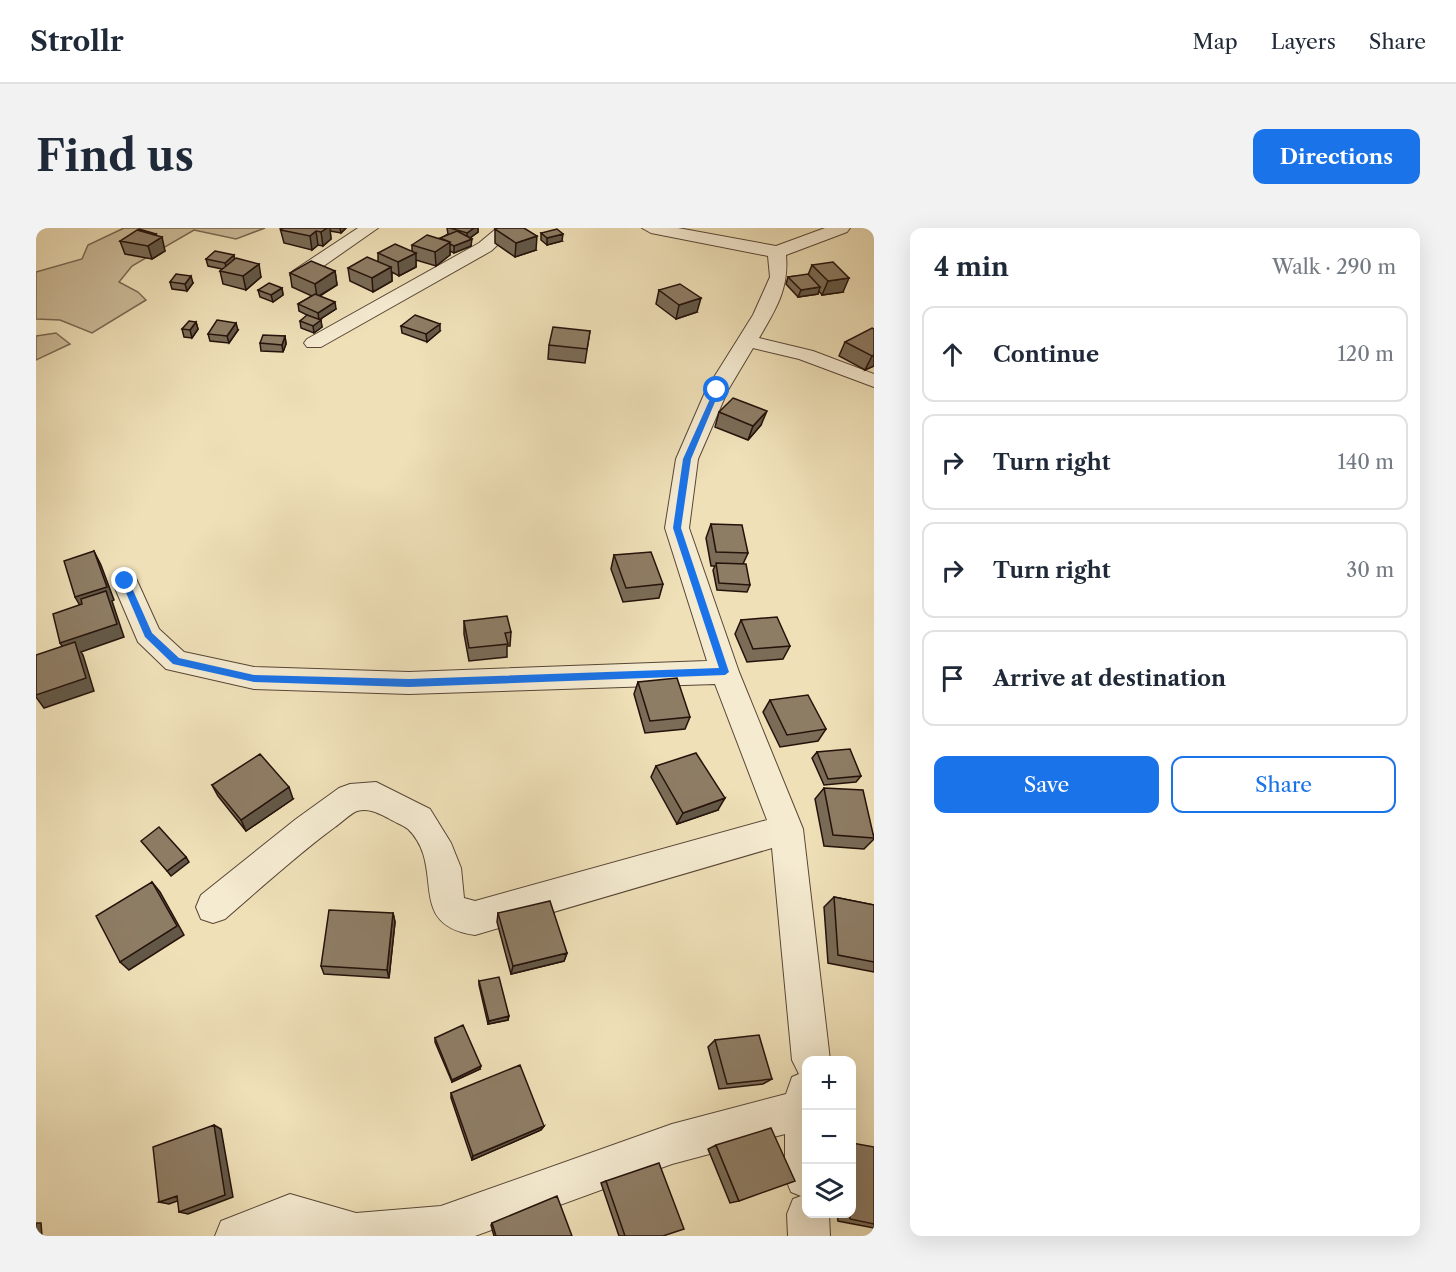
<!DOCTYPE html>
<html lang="en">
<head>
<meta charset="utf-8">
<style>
	body { margin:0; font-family:"Libre Caslon Text",serif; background:#f2f2f3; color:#1f2937 }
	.controls { position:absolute; right:18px; bottom:18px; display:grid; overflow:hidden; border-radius:12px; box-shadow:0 6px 24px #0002 }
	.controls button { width:54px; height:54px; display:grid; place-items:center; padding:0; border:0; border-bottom:2px solid #e0e1e3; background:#fff; color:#1f2937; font:30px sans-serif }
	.stop { position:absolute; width:18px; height:18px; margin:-14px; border:4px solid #1a73e8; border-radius:50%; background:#fff }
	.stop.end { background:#1a73e8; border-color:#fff; box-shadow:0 2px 6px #0008 }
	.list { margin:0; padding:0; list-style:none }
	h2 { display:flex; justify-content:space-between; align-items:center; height:78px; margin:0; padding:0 24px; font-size:26px }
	h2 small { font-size:20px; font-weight:400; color:#747a83 }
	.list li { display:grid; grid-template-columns:39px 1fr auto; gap:18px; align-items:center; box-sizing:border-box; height:96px; margin:0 12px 12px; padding:0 12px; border:2px solid #e0e1e3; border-radius:12px }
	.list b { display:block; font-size:22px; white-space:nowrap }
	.list em { font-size:20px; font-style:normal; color:#747a83 }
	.actions { display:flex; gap:12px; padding:18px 24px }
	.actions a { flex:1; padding:14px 0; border:2px solid #1a73e8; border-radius:12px; text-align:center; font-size:21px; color:#1a73e8 }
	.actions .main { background:#1a73e8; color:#fff }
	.icon { flex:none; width:33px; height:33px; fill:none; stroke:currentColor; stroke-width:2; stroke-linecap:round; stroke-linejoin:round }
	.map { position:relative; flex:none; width:838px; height:1008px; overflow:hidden; border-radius:12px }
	header { display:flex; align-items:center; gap:36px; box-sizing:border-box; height:84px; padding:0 30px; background:#fff; border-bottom:2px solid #e0e1e3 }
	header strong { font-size:28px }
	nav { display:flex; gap:33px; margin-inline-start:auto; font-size:21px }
	.intro { display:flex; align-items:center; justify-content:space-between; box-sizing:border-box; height:144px; padding:0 36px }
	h1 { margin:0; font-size:42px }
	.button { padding:15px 27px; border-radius:12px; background:#1a73e8; color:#fff; font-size:21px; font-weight:700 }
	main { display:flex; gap:36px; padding:0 36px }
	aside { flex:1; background:#fff; border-radius:12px; box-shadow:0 6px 24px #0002 }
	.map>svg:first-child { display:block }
	.green { fill:#cdbd9b; stroke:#796853; stroke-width:1.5 }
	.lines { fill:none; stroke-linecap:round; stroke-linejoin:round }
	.street-casing { stroke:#584636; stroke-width:2 }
	.street { fill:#f5ebd1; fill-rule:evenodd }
	.wall { fill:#7a6c57; stroke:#25120b; stroke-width:1.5 }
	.shaded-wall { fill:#635847; stroke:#25120b; stroke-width:1.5 }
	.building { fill:#8e7d65; stroke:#25120b; stroke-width:1.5 }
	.route { fill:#1a73e8 }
</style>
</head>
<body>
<header>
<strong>Strollr</strong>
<nav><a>Map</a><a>Layers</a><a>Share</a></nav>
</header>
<div class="intro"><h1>Find us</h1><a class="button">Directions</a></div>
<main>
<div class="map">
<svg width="838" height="1008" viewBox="0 0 838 1008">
	<rect width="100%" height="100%" fill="#efe0b8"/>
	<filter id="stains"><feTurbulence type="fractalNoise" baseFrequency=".00333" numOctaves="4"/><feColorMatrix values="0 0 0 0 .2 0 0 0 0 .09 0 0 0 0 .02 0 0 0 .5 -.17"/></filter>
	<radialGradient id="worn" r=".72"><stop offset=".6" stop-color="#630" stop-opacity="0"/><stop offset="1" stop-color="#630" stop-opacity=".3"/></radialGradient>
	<path class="green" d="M88 0H229L200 11 158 2 96 38 83 54 102 64 110 72 56 105 24 92 0 91V44L46 31 52 17Z
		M20 105 34 116 0 132V108Z"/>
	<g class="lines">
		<g class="street-casing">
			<path id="street" d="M322 0H342L269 51H257L254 47 257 43Z
				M461 0H480L455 23 285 119H271L268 115 271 111 443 15Z
				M606 0H642L740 18 789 0H814L811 4 750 27C753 61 740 81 723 110L777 123 838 146V159L763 131 717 120 692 162 662 231 653 300 703 444 767 601 794 832H770V986H793L794 1008H752L751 986 757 971 765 968 755 964 749 949V906L636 936 439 1008H179L185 993 254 966 320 985 405 978 636 896 750 866 756 849 763 846 756 832 736 620 439 707C368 697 411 639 372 601 367 597 358 594 352 590 342 585 333 580 321 583 314 586 306 594 299 599 261 627 225 660 189 691L177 695 165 691 160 679 165 667 260 591 303 560 314 556 340 554 394 581 415 615 425 640 428 670 439 673 731 592 679 456 373 466 218 461 130 441 102 414 76 353 80 346 89 344 98 346 123 401 148 424 218 439 373 444 671 433 629 300 640 231 670 162 717 87 734 49 732 28 615 5Z"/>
		</g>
		<use href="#street" class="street"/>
	</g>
	<path class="wall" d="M244 0H310L305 5 294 3 295 11 287 18 282 17 276 22 248 15Z
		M411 0H442V4L434 10 435 18 418 25 414 23V27L400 38 380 32V39L363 48 356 44V53L337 64 314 53 312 40 342 34V25L376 23V17L404 11 412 6Z
		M459 1 500 22 479 29 459 15Z
		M505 5 526 13 511 17 505 12Z
		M120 7 129 23 116 31 89 26 84 13Z
		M170 31H199L225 49 210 62 187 56 184 43 186 41 172 38Z
		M776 37 807 64 786 67 783 63 782 66 762 69 750 56 752 49 772 47Z
		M299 43 301 57 284 68 300 81 284 91 286 99 278 105 265 100 264 93 273 88 263 83 262 76 276 68 256 59 254 45Z
		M134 54 157 55 151 63 136 61Z
		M246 60 247 67 237 74 224 69 222 62Z
		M623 62 661 84 640 91 620 76Z
		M160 94 162 101 156 110 148 109 146 101Z
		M365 98 404 103 391 114 366 105Z
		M838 101V138L829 142 803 128 809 114Z
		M202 102 193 115 174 113 172 106Z
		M554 103 549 135 512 131 513 117Z
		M249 108 250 116 247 124 225 123 224 115Z
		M683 184 725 197 712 212 679 199Z
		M675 296 712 325 707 336 714 357 711 364 681 362 677 342 679 338H675L670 310Z
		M578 327 627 356 623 370 587 374 575 341Z
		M705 392 754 418 747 431 711 434 699 406Z
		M428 393 475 404 474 418H471V429L433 433 428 406Z
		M602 454 654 489 649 501 609 505 598 466Z
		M734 472 790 501 782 513 744 519 727 484Z
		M781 524 825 548 820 554 788 557 776 530Z
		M620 538 682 582 641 596 615 549Z
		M176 557 257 571 210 603 182 568Z
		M788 560 838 607V611L828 621 788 618 779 571Z
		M798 669 838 677V744L792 735 788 679Z
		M357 685 359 694 353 750 288 746 285 738Z
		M462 685 531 725 528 733 475 746 461 694Z
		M443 753 472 792 452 796 443 757Z
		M399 810 444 841 416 854 399 814Z
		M679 812 736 851 727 856 683 861 672 819Z
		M415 865 508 898 505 902 436 932 415 870Z
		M680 917 703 973 694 975 672 921Z
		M838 919V1000L802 993 801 986H816Z
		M570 953 627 1008H583L565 955Z
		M456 995 536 1008H458L455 997Z"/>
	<path class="shaded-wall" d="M291 0H294L295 11 287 18 285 4Z
		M304 0H310L305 5Z
		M438 0H442V4L431 12V5Z
		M280 3 282 17 276 22 274 8Z
		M120 6 121 12 126 9 129 23 116 31 112 18 114 10Z
		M527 6 526 13 511 17V10Z
		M501 8 500 22 479 29 480 15Z
		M436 11 435 18 418 25V18Z
		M414 14V27L400 38 399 24Z
		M380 25V39L363 48 362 34Z
		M198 27 199 34 191 42 189 35Z
		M223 36 225 49 210 62 207 48Z
		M355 39 356 53 337 64 336 50Z
		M299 43 301 57 281 69 279 56Z
		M155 48 157 55 151 63 149 56Z
		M813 50 807 64 786 67 792 53Z
		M784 59 782 66 762 69 765 62Z
		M246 60 247 67 237 74 235 67Z
		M665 70 661 84 640 91 643 77Z
		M299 74 300 81 283 92 282 85Z
		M285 92 286 99 278 105 277 98Z
		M160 94 162 101 156 110 154 102Z
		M200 95 202 102 193 115 191 108Z
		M404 96V103L391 114 390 106Z
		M249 108 250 116 247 124 246 117Z
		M838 127V138L829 142 836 128Z
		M731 183 725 197 712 212 717 198Z
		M58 323 65 337 78 372 76 373 88 409 45 424 47 427 58 463 8 480 0 469V467L33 428 24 415 47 383 39 369Z
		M253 559 257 571 210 603 205 592Z
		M689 570 682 582 641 596 647 585Z
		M150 629 153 634 135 648 131 643Z
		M116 654 124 664 148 707 93 742 84 734Z
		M357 685 359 694 353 750 351 742Z
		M531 725 528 733 475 746 477 738Z
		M473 788 472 792 452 796 453 793Z
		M445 838 444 841 416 854V852Z
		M178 897 185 901 197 969 152 986 143 984Z
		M508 898 505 902 436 932 437 928Z
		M141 968 150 970 133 976 123 974Z
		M0 995H5L6 1008H0Z"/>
	<path class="building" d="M247 0H291L285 4 280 3 274 8 245 2Z
		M414 0H438L431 5Z
		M462 0H488L501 8 480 15 459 1Z
		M103 1 120 6 118 7 102 2Z
		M521 1 527 6 511 10 505 5Z
		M101 2 126 9 112 18 84 13Z
		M421 3 436 11 418 18 414 16V14L404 10Z
		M391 7 414 14 399 24 376 17Z
		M359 16 380 25 362 34 342 25Z
		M179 23 198 27 189 35 170 31Z
		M331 29 355 39 336 50 312 40Z
		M200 30 223 36 207 48 184 43Z
		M275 33 299 43 279 56 254 45Z
		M797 34 813 50 792 53 776 37Z
		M140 46 155 48 149 56 134 54Z
		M772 46 784 59 765 62 752 49Z
		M233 55 246 60 235 67 222 62Z
		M644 56 665 70 643 77 623 62Z
		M279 66 299 74 282 85 262 76Z
		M271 87 285 92 277 98 264 93Z
		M379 87 404 96 390 106 365 98Z
		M181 92 200 95 191 108 172 106Z
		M153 93 160 94 154 102 146 101Z
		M517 99 554 103 551 121 513 117Z
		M836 100 838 101V127L836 128 809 114Z
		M227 107 249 108 246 117 224 115Z
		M697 170 731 183 717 198 683 184Z
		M675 296 706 297 712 325 680 324Z
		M58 323 71 359 39 369 28 333Z
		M615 324 627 356 590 360 578 327Z
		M680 335 710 336 714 357 683 355Z
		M70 363 81 396 24 415 17 386 46 376 45 371Z
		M471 388 475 404 469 405 472 416 433 420 428 393Z
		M741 389 754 418 717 421 705 392Z
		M39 414 50 450 0 467V427Z
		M641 450 654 489 614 493 602 454Z
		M772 467 790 501 751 507 734 472Z
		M814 521 825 548 792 551 781 524Z
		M660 525 689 570 647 585 620 538Z
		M224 526 253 559 205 592 176 557Z
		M788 560 827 562 838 610 797 607Z
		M123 599 150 629 131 643 105 613Z
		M116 654 141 698 84 734 60 688Z
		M798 669 838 677V734L802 727Z
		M514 673 531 725 477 738 462 685Z
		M293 682 357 685 351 742 285 738Z
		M463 749 473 788 453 793 443 753Z
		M427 797 445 838 416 852 399 810Z
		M723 807 736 851 691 856 679 812Z
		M484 837 508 898 437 928 415 865Z
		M178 897 189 967 143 984 141 968 123 974 117 919Z
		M735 900 759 953 703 973 680 917Z
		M816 915 838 919V996L814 991V986H816Z
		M623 935 648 1001 627 1008H589L570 953Z
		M521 968 536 1008H460L456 995Z"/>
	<path class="route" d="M681 160 684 162 655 231 645 300 693 444 689 447 373 459 218 454 137 436 109 409 85 353 92 351 116 405 143 430 218 447 373 451 683 440 637 300 647 231 678 162Z"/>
	<rect width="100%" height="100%" filter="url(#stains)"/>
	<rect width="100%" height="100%" fill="url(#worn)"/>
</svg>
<div class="controls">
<button>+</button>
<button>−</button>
<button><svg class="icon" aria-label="layers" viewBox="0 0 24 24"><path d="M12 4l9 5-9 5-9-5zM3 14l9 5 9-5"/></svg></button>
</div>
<div class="stop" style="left:681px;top:162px"></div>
<div class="stop end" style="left:89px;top:353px"></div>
</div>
<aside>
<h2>4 min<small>Walk · 290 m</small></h2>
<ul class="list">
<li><svg class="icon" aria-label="ahead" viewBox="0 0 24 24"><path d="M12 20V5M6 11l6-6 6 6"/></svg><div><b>Continue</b></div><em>120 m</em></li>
<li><svg class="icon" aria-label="right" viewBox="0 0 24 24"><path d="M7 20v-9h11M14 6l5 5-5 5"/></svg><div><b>Turn right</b></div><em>140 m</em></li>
<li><svg class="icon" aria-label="right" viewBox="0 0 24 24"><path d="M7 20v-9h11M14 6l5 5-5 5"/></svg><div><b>Turn right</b></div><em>30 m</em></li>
<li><svg class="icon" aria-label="arrive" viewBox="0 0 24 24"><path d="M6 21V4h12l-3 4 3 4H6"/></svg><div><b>Arrive at destination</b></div></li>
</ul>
<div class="actions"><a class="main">Save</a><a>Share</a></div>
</aside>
</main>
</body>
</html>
